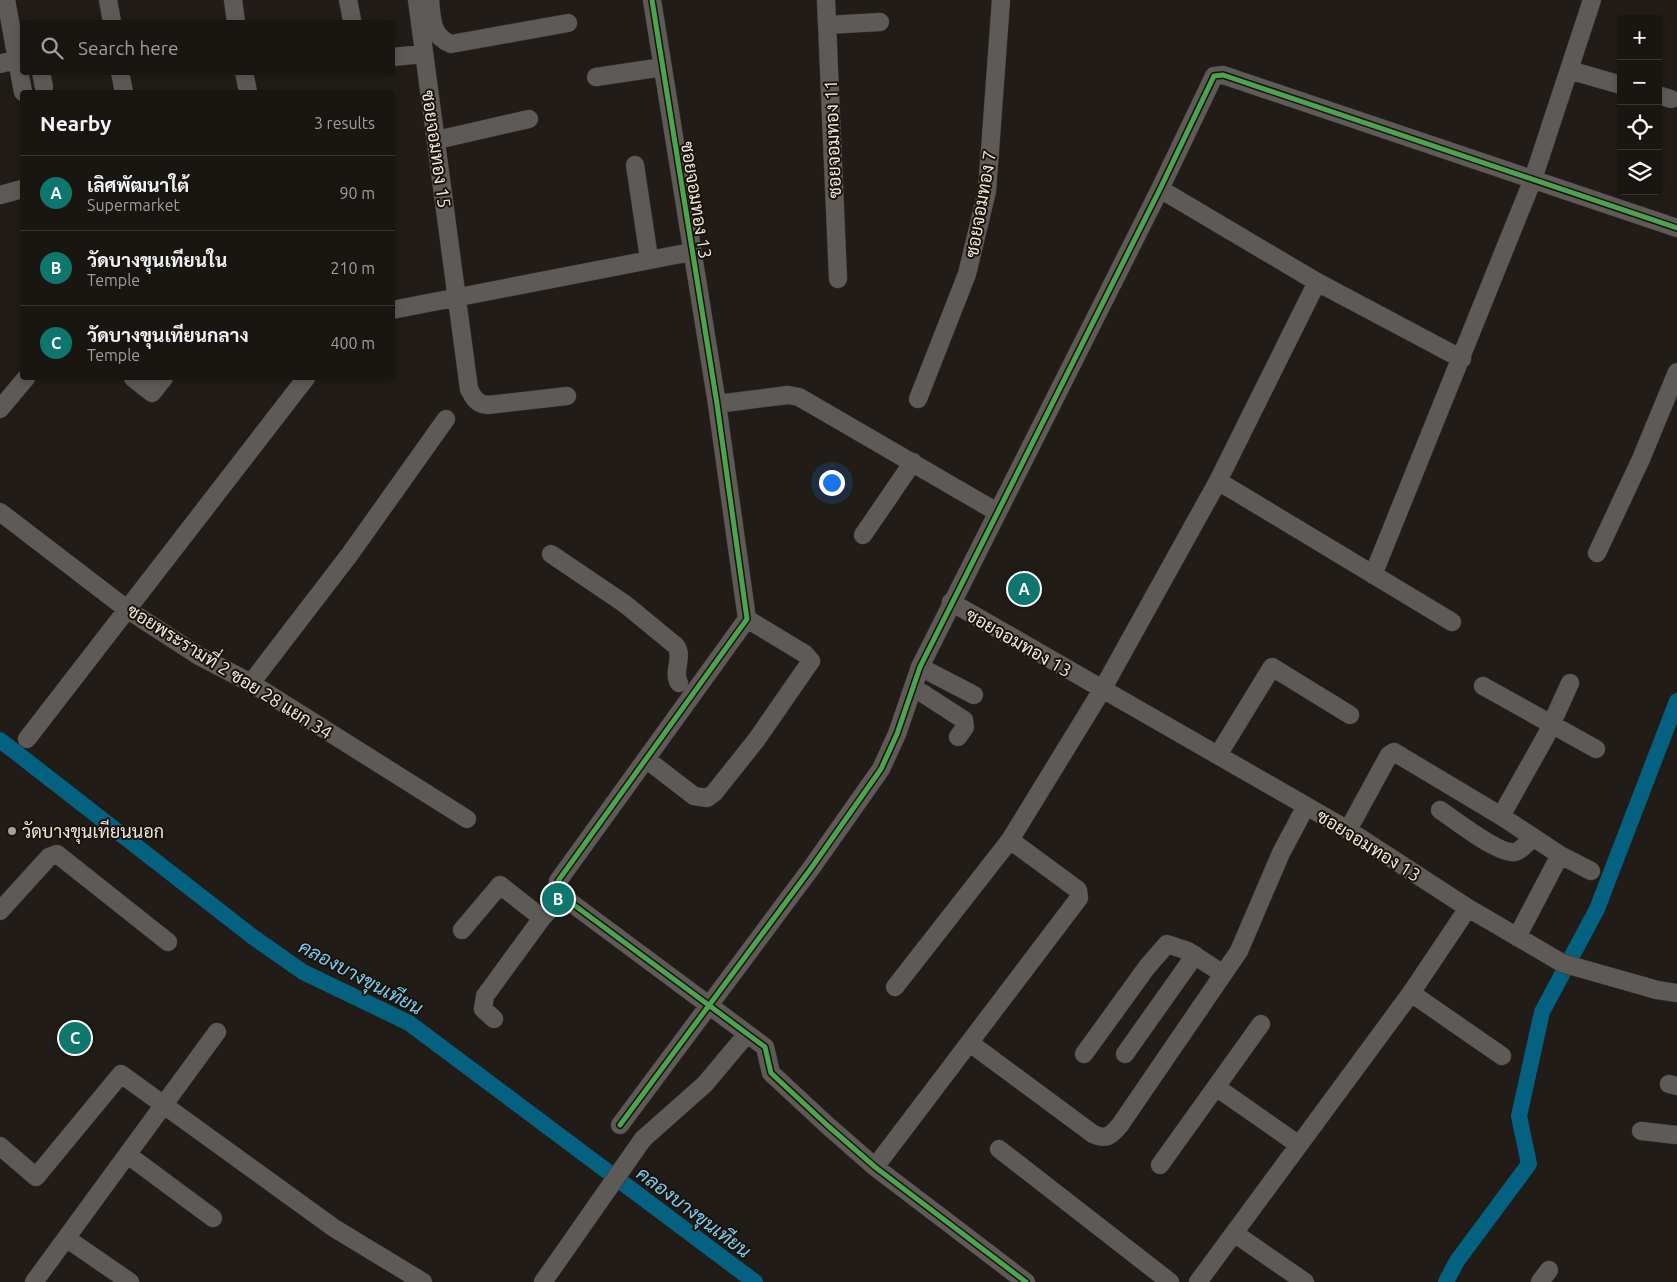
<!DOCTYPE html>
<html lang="en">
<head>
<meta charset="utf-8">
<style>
	body { margin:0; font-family:Ubuntu,Sarabun,sans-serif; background:#221e1a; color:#f1f3f6 }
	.controls { position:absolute; right:15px; top:15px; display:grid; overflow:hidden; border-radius:5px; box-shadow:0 2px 8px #0003 }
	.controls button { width:45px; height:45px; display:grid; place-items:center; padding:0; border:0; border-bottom:1px solid #373431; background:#191511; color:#f1f3f6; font:25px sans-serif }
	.you { position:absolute; left:831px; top:482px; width:18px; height:18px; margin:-12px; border:4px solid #fff; border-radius:50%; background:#1a73e8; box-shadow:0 0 0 8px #1a73e833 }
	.badge { display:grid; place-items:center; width:32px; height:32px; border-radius:50%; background:#0f766e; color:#fff; font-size:16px; font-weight:700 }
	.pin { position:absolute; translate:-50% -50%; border:2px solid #fff; box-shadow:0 1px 5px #0006 }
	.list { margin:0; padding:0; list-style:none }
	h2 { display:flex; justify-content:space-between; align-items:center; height:65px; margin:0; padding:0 20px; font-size:21px }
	h2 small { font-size:16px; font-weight:400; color:#9f9f9f }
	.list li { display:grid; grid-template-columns:32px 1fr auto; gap:15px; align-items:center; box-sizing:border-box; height:75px; padding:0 20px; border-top:1px solid #373431 }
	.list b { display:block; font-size:19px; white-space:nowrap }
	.list p { margin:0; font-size:16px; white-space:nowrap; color:#9f9f9f }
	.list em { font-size:16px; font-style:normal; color:#9f9f9f }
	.icon { flex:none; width:28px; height:28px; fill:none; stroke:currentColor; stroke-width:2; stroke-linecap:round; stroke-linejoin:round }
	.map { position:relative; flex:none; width:1677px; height:1282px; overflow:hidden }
	.search { position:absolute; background:#191511; box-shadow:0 2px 8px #0003; left:20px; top:20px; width:375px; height:55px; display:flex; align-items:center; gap:12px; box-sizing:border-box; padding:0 18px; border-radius:5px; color:#9f9f9f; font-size:19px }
	.panel { position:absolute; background:#191511; box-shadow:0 2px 8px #0003; left:20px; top:90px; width:375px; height:290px; border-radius:5px }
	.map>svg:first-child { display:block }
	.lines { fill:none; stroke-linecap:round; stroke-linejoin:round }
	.canal { stroke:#046180; stroke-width:16 }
	.minor-casing { stroke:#3b3734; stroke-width:19 }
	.minor { stroke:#5e5a57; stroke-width:18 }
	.cycleway-casing { stroke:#1b130a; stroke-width:8 }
	.cycleway { stroke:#4ca352; stroke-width:5 }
	.poi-dot { fill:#a59f9a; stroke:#1b130a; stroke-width:2 }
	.labels { text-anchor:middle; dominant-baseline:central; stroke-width:4; stroke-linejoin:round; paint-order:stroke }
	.street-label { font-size:18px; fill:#ece6e0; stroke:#1b130a }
	.poi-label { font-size:18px; fill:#ece6e0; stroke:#1b130a; text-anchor:start }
	.water-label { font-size:19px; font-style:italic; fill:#77cdf5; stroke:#1b130a }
</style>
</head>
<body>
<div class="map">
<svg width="1677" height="1282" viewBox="0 0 1677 1282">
	<rect width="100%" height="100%" fill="#211c17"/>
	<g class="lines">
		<path class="canal" d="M0 740 253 937 303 972 409 1023 755 1282
			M1446 1282 1457 1261 1529 1164 1519 1116 1542 1012 1597 909 1677 701"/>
		<g class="minor-casing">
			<path id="minor" d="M6 0 23 92
				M108 0 112 22
				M233 0 236 22
				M348 0 352 20
				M417 0 469 389C474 399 477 404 488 405L567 396
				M430 0C432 19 431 36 451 44L568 23
				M652 0 717 404 747 619 558 881 557 888 562 896 765 1047 771 1073 827 1125 875 1167 1026 1282
				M826 0 838 279
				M827 25 880 22
				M392 57 424 54
				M0 64 17 59
				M1569 70 1621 85
				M41 72 44 87
				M120 72 124 92
				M244 72 248 92
				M596 77 663 67
				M1658 95 1671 99
				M437 140 529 119
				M635 165 649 258
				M1160 189 1317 282 1462 359
				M0 195 22 189
				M392 310 691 252
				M133 378 152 393 164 378
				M918 399 967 274 987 191 1001 0
				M717 404 788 395 799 397 997 512
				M0 409 26 378
				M1218 481 1452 622
				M0 512 128 610 199 656 251 683 467 819
				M863 535 913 462
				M1597 553 1641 459 1677 372
				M551 554 625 604 676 646C684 657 672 671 679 683
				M1373 575 1533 179 1592 0
				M951 602 1348 830 1468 908 1562 963 1657 990 1677 993
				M920 667 974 695
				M251 683 350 554 446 419
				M1483 686 1596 749
				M913 687 964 720 965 727 958 737
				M27 739 306 378
				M1218 755 1272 667 1350 715
				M646 759 694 796 707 798 714 793 757 739 811 661 805 654 747 619
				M1440 810C1455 820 1499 855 1515 852 1523 850 1527 842 1533 837
				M1501 816 1546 736 1570 683
				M1348 830 1389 755 1394 752 1501 816 1560 855 1591 871
				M0 911 49 857 57 854 168 942
				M462 930 500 885 542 918
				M1517 937 1560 855
				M895 987 1010 840 1102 690 1218 481 1317 282
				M1411 993 1502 1056
				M494 1019 483 1009 485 996 542 918 562 896
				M970 1043 1093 1134C1106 1140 1111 1136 1120 1125L1239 951 1281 853 1306 806
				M1084 1054 1147 967 1167 944 1188 951 1223 974
				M1125 1054 1195 955
				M1669 1084 1677 1086
				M1216 1087 1299 1145
				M620 1125 812 867 881 769 897 734 920 667 1160 189 1214 76 1223 75 1677 228
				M1641 1131 1677 1135
				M0 1146 36 1177 121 1074 334 1228 423 1282
				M999 1149 1170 1282
				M128 1155 213 1218
				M1160 1165 1261 1024
				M875 1167 1079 898 1078 890 1010 840
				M1234 1233 1305 1282
				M66 1238 130 1282
				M34 1282 217 1032
				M543 1282 643 1139 705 1084 747 1034
				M1198 1282 1411 993 1468 908
				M1540 1282 1549 1270"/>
		</g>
		<use href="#minor" class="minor"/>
		<g class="cycleway-casing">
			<path id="cycleway" d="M652 0 717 404 747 619 558 881 557 888 562 896 765 1047 771 1073 827 1125 875 1167 1026 1282
				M620 1125 812 867 881 769 897 734 920 667 1160 189 1214 76 1223 75 1677 228"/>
		</g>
		<use href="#cycleway" class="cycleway"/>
	</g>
	<circle class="poi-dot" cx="12" cy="831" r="5"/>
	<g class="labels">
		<g class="street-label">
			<text transform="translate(832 139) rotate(-92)">ซอยจอมทอง 11</text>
			<text transform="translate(437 149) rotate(82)">ซอยจอมทอง 15</text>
			<text transform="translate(697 200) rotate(81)">ซอยจอมทอง 13</text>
			<text transform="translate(980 204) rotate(-80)">ซอยจอมทอง 7</text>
			<text transform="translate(1019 642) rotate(30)">ซอยจอมทอง 13</text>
			<text transform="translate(230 671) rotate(32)">ซอยพระรามที่ 2 ซอย 28 แยก 34</text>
			<text transform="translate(1369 845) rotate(32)">ซอยจอมทอง 13</text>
		</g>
		<g class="poi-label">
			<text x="22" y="831">วัดบางขุนเทียนนอก</text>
		</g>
		<g class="water-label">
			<text transform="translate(361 977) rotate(28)">คลองบางขุนเทียน</text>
			<text transform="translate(694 1212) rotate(37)">คลองบางขุนเทียน</text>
		</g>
	</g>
</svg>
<div class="controls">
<button>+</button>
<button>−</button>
<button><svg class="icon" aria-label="locate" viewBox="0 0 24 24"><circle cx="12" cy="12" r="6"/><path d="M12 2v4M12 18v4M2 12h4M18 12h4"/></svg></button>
<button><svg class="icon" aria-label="layers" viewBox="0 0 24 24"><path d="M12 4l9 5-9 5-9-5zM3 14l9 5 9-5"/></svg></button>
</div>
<div class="you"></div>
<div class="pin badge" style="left:1024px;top:589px">A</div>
<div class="pin badge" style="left:558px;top:899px">B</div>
<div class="pin badge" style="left:75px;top:1038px">C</div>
<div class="search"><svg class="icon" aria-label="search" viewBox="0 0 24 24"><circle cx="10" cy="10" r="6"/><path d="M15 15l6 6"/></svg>Search here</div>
<section class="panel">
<h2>Nearby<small>3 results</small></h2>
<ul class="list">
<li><span class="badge">A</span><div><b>เลิศพัฒนาใต้</b><p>Supermarket</p></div><em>90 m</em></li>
<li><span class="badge">B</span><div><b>วัดบางขุนเทียนใน</b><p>Temple</p></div><em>210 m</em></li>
<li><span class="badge">C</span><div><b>วัดบางขุนเทียนกลาง</b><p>Temple</p></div><em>400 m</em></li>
</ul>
</section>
</div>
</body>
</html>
